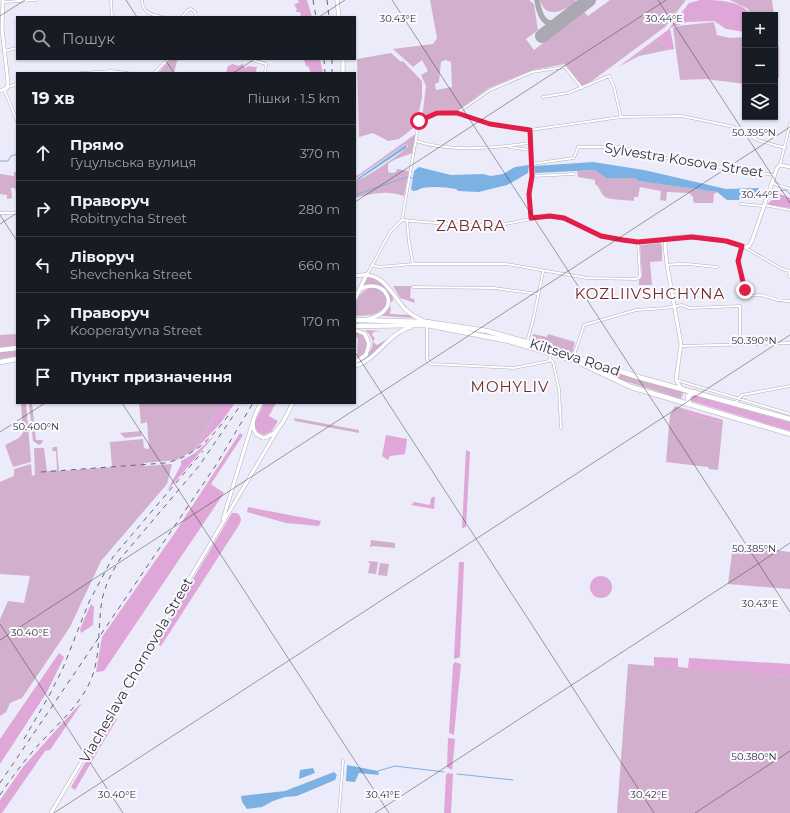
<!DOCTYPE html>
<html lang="uk">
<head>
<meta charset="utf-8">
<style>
	body { margin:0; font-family:Montserrat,sans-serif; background:#20242c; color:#f1f3f6 }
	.controls { position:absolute; right:12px; top:12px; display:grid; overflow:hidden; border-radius:0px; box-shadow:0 1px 3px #0004 }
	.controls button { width:36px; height:36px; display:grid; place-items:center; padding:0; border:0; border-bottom:1px solid #363941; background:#171b24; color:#f1f3f6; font:20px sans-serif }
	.stop { position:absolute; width:12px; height:12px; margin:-9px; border:3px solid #e11d48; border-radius:50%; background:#fff }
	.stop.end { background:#e11d48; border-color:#fff; box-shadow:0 1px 4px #0008 }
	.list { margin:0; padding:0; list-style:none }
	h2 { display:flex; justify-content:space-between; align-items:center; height:52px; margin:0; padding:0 16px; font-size:17px }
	h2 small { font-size:13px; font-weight:400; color:#9ea1a6 }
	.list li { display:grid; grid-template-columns:26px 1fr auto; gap:12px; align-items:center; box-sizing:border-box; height:56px; padding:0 16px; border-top:1px solid #363941 }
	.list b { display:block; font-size:15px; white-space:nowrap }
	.list p { margin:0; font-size:13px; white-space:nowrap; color:#9ea1a6 }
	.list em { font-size:13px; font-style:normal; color:#9ea1a6 }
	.icon { flex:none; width:22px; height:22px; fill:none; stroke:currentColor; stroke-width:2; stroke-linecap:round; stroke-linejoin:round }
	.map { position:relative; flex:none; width:790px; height:813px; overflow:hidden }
	.search { position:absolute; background:#171b24; box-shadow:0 1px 3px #0004; left:16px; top:16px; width:340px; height:44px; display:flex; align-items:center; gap:10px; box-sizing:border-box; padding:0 14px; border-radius:0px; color:#9ea1a6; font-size:15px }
	.panel { position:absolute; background:#171b24; box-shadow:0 1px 3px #0004; left:16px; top:72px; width:340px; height:332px; border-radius:0px }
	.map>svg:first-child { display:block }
	.green { fill:#d2b0cd; fill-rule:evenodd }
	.forest { fill:#dfa6d8 }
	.water { fill:#7cb1e4 }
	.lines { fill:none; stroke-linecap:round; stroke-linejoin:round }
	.stream { stroke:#7cb1e4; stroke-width:1 }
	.taxiway { stroke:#a9a8b3; stroke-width:5.5 }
	.runway { stroke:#a9a8b3; stroke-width:14 }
	.street-casing { stroke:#b0afbc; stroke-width:3 }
	.secondary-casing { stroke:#b0afbc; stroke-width:4 }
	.primary-casing { stroke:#b0afbc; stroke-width:4.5 }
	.highway-casing { stroke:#b0afbc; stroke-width:5.5 }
	.street { stroke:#fff; stroke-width:2 }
	.secondary { stroke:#fff; stroke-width:3 }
	.primary { stroke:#fff; stroke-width:3.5 }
	.highway { stroke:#fff; stroke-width:4.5 }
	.rail { stroke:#66666d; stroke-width:1; stroke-dasharray:5 5; stroke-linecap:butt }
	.route { stroke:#e11d48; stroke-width:5 }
	.ticks { fill:none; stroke:#333338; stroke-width:1; stroke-opacity:0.45 }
	.labels { text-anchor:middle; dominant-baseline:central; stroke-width:4; stroke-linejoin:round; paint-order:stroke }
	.street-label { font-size:14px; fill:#333338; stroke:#faf9ff }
	.neighbourhood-label { font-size:15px; letter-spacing:1px; fill:#722e21; stroke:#faf9ff }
	.ticks-label { font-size:10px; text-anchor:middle; fill:#333338; stroke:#faf9ff; stroke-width:4; stroke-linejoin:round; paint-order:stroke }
</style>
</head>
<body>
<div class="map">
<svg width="790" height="813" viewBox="0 0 790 813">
	<rect width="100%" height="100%" fill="#ecebf9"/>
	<path class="green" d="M430 0H529L534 4 538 30 526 39 534 50 584 12 588 16 610 0H686L665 27 585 86 583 87 565 64 533 70 489 88 456 112 437 110 422 119 426 86 421 75 428 71 422 60 413 67 393 49 433 44 437 38ZM445 60 451 62 452 87 436 90 435 84 439 82 441 62Z
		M540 0H575L576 2C565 10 546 21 540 0Z
		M730 0H772L774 15H751L748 9Z
		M714 22 717 35 730 38 745 37V84L706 79 680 80 673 28 678 26Z
		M659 40 668 50 639 56 618 67Z
		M775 44 779 46V78H775Z
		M391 53 401 62 403 61 422 81V97L416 126 399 139 388 141 373 133 359 137 357 59Z
		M170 59H180L177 61 174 73H158Z
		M414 135H416L412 153C403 157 395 158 388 164V172L392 173 396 172 397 169 409 171 404 196C387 190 372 193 355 198V181C360 182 404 152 408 146L406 144 355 179V172L357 176Z
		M596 170 606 178H635L638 181 717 192 714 194 713 203H695L693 201V197L689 193 667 192 666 201 660 200 661 191 640 187 638 197H634V201C627 200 609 200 605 197 600 193 600 187 595 184V180L578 177 577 171Z
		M14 172H17V197L15 188H11L12 198 7 199V195L0 194V174L14 176Z
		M660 243 662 246V261L650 262 652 285H639V280L642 276 640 245Z
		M368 276C379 281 394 287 393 301L390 302C390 285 377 283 363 285Z
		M393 286H411L410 298 414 299 415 303 400 298Z
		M372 287C382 290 389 295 386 306 376 317 369 315 355 316 355 300 357 293 372 287Z
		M391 306 390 314 410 315 415 318 382 316Z
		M365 330 381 331 373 332 372 335 375 338 373 342 377 345 389 338 366 359 355 364C367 356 382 345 365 330Z
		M355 332 363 335 367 343 365 352 357 359 358 337 355 339Z
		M17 334V346L0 347V335Z
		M533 334 547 337 548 334 575 342 572 354 531 341Z
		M17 351V356L0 359V352Z
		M593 365 684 391 681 399 622 380Z
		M21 403H26L31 462 13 467 5 445 19 438 23 433Z
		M29 403H32L36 440H43L42 443 39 445 33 441Z
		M139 403H221L195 450 176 460 144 463V466L172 464 167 484 101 561 70 627 22 698 10 703 6 712 0 716V619L8 601 24 603 30 576 0 574V482L14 476V469L31 464 32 476 35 475 34 448H44L47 471 57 470 56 451H52L53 447H57L59 471 112 467 110 442 143 439 144 448 149 449 147 422 141 424Z
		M675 406 688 410 690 414 720 422 723 420 718 470 709 469 708 467 666 462 670 415Z
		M294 418 359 430V433L295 421Z
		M141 431 142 436 125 438 120 433Z
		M371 540 395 543V548L372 546 370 548Z
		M733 545 790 552V589L728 584Z
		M368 561 378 562 376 574 368 573 370 564Z
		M380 563 389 564 387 576 378 575Z
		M628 664 790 676V813H617Z"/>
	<path class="forest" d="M298 0H307L312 17H301L300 12H296L297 9 294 5 299 2Z
		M700 0C717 0 741 0 751 15H745V32L726 29 714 21 687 22 670 28 674 49 668 50 659 40 618 67 668 30 689 3Z
		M304 59H320L323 73H311L308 66H306Z
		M233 64 238 66 243 64 245 68 248 66 255 67 257 66 256 71 258 73H226L228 66Z
		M780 194 790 198V208L769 205 768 203Z
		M693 395 790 422V431L691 401Z
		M221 403H235L219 425 195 450Z
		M264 403H276L269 416 278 421 271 432 264 435 257 432 254 424Z
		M688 410 723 420 720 422 690 414Z
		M240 433 243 435 211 484 224 493 104 671 96 672 102 637 174 534Z
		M215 435 167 491 181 465V461L195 453Z
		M386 435 407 439 405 454 390 456 388 460 382 456Z
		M466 450 470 452 466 527 462 528Z
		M433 497H435L434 509 411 505 414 502 430 505 431 498Z
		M248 507 321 521 319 526 286 523 247 512Z
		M232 513H237L240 516 241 520 239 525 161 646 155 643Z
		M459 562H464L460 657 455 659 454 657Z
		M590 587a11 11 0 1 1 22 0a11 11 0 1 1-22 0Z
		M91 604 94 607 93 625 81 633 80 629Z
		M59 653 64 657 47 692 0 764V739Z
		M654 657 678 658V667L688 668 689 658 790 664V676L654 667Z
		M455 662 461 664 454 735 449 733 453 665Z
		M82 703 50 750 45 751 2 813H0V800L23 767 76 708Z
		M113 716 117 719 75 790 71 787Z
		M448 738 455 739 452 770 447 767Z
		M448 773 453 774 451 813H444L446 775Z"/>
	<path class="water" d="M407 144 406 148 355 182 358 178Z
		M593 162 644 170 726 189 758 188 763 193 760 198 743 195 739 200H727L717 192 638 181 635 178H606L595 170 535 173 534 166Z
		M529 165 528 173 507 185 479 192 458 191 456 189C446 187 433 186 422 188 419 189 417 191 413 191L411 189 414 171 419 167 451 175 483 174 491 176 503 174 515 167Z
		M347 765 378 771 379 775 359 773 355 782 346 781Z
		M313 768 315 773 299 779 300 770Z
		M334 772 337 775 335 780 297 796 285 797 273 801 262 807 247 809 242 802 241 796 285 791Z"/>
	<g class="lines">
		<path class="stream" d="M0 161H8L11 156 17 154
			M355 195 407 177 413 178
			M769 196 775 195 778 191 786 190 790 194
			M378 771 395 766 444 772
			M457 774 513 780"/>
		<path class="taxiway" d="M537 0C539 13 544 30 561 21"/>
		<path class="runway" d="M542 36 589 0"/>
		<g class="street-casing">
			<path id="street" d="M111 0 112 17
				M142 0C142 13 152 15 163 17
				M3 2 36 0
				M182 17 188 10 191 9 195 12 196 17
				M4 51 17 48
				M248 59 266 64 265 73
				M81 73 111 71 128 73
				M154 73 168 59
				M8 87 17 84
				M4 89 17 121
				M543 97 568 93 609 76 614 87 621 117
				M457 113 490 90 532 72 565 67 582 88
				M530 130 532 176 529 194 531 218
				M416 141C448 152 496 148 529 143
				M509 147 530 150
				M531 164 574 158 578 147H620L674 160 774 175
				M780 165 790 124
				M532 176 574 174
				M772 183 790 189
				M741 204 763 206
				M764 205 790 210
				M0 213H17
				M402 220 419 121 437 113H457L490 124 530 130 621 117 682 116 734 127 757 140 785 148
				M407 220 409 242 413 264
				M742 246C738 256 738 286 748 294 751 297 756 295 760 295 772 297 775 302 790 301
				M744 247 782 269 790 271
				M372 265 379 267 413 264H506L587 278 636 279 640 277 638 242
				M667 265C688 262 697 266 717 267
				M789 271 790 277
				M368 273 390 232 402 220C435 223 470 227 503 224 519 223 534 216 551 217 567 218 579 226 593 233 615 242 642 244 665 240
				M413 287 494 288 538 294
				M427 325V360L431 364 514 368 549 361 551 353
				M527 342 534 316 543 272
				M681 346 790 343
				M574 355 584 325 636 310 665 308 682 305 689 308 740 306V344
				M550 359 553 362 559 389 561 428
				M676 380 790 414
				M735 403 742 395 790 386
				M339 813 343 761"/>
		</g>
		<g class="secondary-casing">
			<path id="secondary" d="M0 91 7 88 8 82 2 29 3 0
				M681 388 676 380 681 344 667 265 665 246 666 239C683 234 708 237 725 241 732 242 742 249 749 246L752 241 777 168 780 165 790 167
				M223 519 253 421
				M51 813 277 431"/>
		</g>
		<g class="primary-casing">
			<path id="primary" d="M337 0 339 17
				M343 59V73
				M355 276C384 270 390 293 406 310 411 315 418 318 424 321
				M359 290C385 274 405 311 368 319
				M355 299 367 274
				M355 330 365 334 369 344 366 355 355 362
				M355 366C377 360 388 333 411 327
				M261 403C256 413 249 423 256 434L263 438C279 436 286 415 293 403"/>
		</g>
		<g class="highway-casing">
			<path id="highway" d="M355 320 427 322 487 331 548 348 638 377 790 419
				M355 326 427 325 509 341 576 361 631 387 790 434
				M0 350 17 348
				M0 362 17 359
				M690 404 688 400V396L695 392"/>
		</g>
		<use href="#street" class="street"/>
		<use href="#secondary" class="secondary"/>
		<use href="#primary" class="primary"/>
		<use href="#highway" class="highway"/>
		<path class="rail" d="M313 0 316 17
			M327 0 329 17
			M324 59 325 73
			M332 59V73
			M41 472 165 463C194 457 213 437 230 413
			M24 739 50 694 63 668 89 602 113 557 203 451
			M0 783 216 465 253 403
			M0 795C10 780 21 765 33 751 51 730 75 711 88 686 102 659 97 630 102 600 105 585 112 572 120 559L199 466 242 403"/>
	</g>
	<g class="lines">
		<path class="route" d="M419 121 437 113H457L490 124 530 130 532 176 529 194 531 218 550 216 564 218 601 236 623 240 638 242 692 237 726 241 742 246 738 261 745 290"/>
	</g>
	<path class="ticks" d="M126 0 137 17M392 0 790 612M658 0 790 203M0 16 25 0M319 17 345 0M165 59 174 73M233 73 255 59M355 202 666 0M0 215 17 241M0 224 17 213M355 352 654 813M122 403 389 813M0 432 45 403M0 624 123 813M0 640 790 127M54 813 790 335M375 813 790 543M695 813 790 751"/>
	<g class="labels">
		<g class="street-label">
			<text transform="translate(684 160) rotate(9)">Sylvestra Kosova Street</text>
			<text transform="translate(575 357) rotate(18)">Kiltseva Road</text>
			<text transform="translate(136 670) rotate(-60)">Viacheslava Chornovola Street</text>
		</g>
		<g class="neighbourhood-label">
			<text x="471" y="225">ZABARA</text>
			<text x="650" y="293">KOZLIIVSHCHYNA</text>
			<text x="510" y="386">MOHYLIV</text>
		</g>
	</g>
	<g class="ticks-label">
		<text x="664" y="22">30.44°E</text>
		<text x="398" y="22">30.43°E</text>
		<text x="754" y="136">50.395°N</text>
		<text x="760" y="198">30.44°E</text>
		<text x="754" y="344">50.390°N</text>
		<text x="36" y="430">50.400°N</text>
		<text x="754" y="552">50.385°N</text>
		<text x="760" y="607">30.43°E</text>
		<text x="30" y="636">30.40°E</text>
		<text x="754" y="760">50.380°N</text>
		<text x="117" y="798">30.40°E</text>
		<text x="383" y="798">30.41°E</text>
		<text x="649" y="798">30.42°E</text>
	</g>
</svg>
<div class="controls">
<button>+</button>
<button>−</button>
<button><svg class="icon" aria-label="layers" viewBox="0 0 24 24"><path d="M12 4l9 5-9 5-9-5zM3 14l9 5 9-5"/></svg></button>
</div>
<div class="stop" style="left:419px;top:121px"></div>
<div class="stop end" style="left:745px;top:290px"></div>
<div class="search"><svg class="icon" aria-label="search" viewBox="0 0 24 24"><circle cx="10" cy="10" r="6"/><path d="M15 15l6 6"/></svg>Пошук</div>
<section class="panel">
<h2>19 хв<small>Пішки · 1.5 km</small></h2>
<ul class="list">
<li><svg class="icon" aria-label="ahead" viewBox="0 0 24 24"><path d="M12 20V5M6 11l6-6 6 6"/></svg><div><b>Прямо</b><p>Гуцульська вулиця</p></div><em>370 m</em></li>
<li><svg class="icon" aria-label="right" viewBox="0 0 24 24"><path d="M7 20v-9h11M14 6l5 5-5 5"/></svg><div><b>Праворуч</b><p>Robitnycha Street</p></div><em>280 m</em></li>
<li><svg class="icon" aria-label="left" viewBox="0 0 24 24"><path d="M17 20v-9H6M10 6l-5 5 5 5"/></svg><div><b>Ліворуч</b><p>Shevchenka Street</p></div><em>660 m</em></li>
<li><svg class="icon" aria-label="right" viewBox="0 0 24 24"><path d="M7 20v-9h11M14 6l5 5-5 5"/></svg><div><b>Праворуч</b><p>Kooperatyvna Street</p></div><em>170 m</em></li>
<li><svg class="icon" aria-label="arrive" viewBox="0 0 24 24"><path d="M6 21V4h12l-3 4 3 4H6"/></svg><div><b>Пункт призначення</b></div></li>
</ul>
</section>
</div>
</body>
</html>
